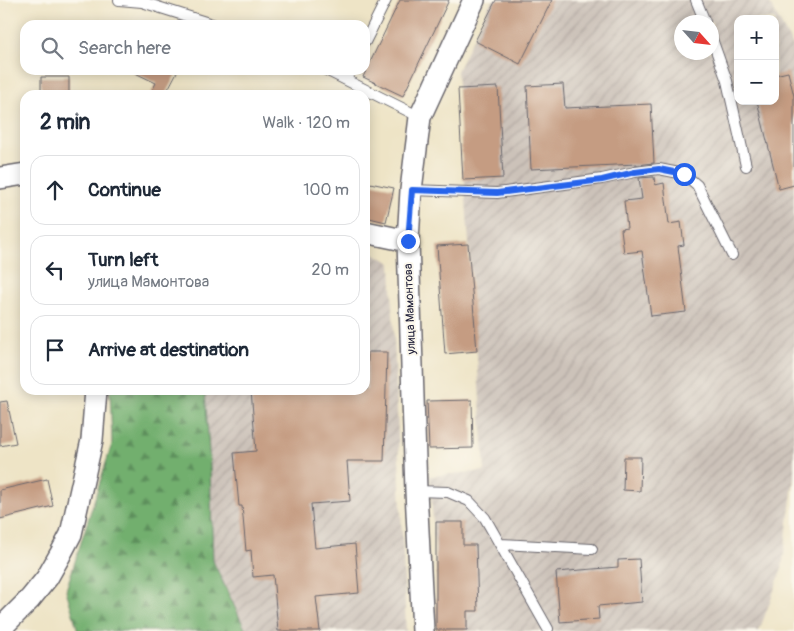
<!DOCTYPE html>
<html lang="en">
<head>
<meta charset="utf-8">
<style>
	body { margin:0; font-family:Pangolin,sans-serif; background:#f6f6f7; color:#1f2937 }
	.controls { position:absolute; right:15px; top:15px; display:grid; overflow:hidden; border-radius:10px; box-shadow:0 2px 12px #0003 }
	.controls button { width:45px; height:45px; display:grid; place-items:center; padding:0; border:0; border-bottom:1px solid #e0e1e3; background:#fff; color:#1f2937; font:25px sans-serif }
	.compass { position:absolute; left:674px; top:15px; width:45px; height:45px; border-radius:50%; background:#fff; box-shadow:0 2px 12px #0003; rotate:117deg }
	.stop { position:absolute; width:15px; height:15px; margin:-11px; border:4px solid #2563eb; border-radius:50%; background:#fff }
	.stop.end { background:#2563eb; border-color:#fff; box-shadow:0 1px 5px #0008 }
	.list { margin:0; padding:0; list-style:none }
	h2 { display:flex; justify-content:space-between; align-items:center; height:65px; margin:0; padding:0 20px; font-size:21px }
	h2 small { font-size:16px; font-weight:400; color:#747a83 }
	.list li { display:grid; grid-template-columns:32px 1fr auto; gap:15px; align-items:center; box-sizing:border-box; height:70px; margin:0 10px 10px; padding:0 10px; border:1px solid #e0e1e3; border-radius:15px }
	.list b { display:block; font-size:19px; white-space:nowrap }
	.list p { margin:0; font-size:16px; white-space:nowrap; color:#747a83 }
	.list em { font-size:16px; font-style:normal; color:#747a83 }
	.icon { flex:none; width:28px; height:28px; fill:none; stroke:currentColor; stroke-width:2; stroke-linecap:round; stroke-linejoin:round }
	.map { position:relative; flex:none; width:794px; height:631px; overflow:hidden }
	.search { position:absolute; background:#fff; box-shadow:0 2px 12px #0003; left:20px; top:20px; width:350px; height:55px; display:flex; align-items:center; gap:12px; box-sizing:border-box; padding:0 18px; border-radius:15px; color:#747a83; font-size:19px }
	.panel { position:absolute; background:#fff; box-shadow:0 2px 12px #0003; left:20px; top:90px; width:350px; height:305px; border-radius:15px }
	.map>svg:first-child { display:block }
	.industrial { fill:url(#industrial-furrows); fill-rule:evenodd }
	.forest { fill:url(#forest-firs); stroke:#4a6854 }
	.building { fill:#c59c82 }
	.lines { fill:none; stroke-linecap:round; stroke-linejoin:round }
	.service-casing { stroke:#69666c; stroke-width:12 }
	.minor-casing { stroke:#69666c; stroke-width:24 }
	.service { stroke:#fff; stroke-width:10 }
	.minor { stroke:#fff; stroke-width:21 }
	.route { stroke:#2563eb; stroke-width:6 }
	.labels { text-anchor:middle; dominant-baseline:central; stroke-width:4; stroke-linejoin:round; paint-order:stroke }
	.street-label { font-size:12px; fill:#22223b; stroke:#fbf7ec }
</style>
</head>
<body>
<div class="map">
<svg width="794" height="631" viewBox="0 0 794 631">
	<defs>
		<pattern id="industrial-furrows" width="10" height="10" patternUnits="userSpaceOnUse" patternTransform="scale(1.25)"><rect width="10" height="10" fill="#ccc2b9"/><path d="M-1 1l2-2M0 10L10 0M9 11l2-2" fill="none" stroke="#afa6a0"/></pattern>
		<pattern id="forest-firs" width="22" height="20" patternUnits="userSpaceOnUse" patternTransform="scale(1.25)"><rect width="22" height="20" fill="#72af6e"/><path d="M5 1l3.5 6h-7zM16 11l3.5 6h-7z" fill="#5d8e5c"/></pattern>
	</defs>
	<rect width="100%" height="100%" fill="#fbf7ec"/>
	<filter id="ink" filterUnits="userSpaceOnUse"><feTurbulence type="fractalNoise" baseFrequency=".02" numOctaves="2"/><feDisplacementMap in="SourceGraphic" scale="10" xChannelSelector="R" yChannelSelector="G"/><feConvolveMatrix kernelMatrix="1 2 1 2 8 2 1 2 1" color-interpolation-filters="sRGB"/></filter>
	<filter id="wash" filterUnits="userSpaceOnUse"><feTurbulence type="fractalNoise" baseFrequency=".0096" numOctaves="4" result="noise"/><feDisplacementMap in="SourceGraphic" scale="20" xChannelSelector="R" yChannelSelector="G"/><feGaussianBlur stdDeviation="1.12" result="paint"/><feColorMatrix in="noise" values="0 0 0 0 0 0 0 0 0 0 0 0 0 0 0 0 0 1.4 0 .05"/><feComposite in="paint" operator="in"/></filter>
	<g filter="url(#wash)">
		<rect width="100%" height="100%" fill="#eee4c6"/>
		<path class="industrial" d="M492 0H768L794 48V476L782 569 759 631H440L430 476 485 471 457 71ZM738 19H775V101H738ZM682 22H712V52H682Z
			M365 248 391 263 406 631H246L213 561 210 467 205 390H365Z"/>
		<path class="forest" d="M110 390H205L210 467 213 561 246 631H78L66 590 112 444Z"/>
		<g id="blocks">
			<path class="building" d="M400 0H449L403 96 363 77Z
				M496 0H552L520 64 475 41Z
				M129 70H178L165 95H150L156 83Z
				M788 72 794 96V185L779 189 757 101H775V75Z
				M41 77H69V95H41Z
				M563 84 565 108 651 104 654 163 637 165V164L531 169 527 86Z
				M498 87 503 178 463 180 458 89Z
				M654 177 655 185 664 183 669 224 681 222 684 245 678 246 686 312 651 316 642 251 624 253 621 229 627 228 624 201 642 199 639 178Z
				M365 182 394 188 386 222 365 217Z
				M468 244 477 351 445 354 437 246Z
				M368 352H387L384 461H347L350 501 311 504 315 548 355 544 359 593 316 597 320 631H278L273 575 253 577 251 550 246 551 242 506H239L234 453 256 451 251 390H312V392L334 390H367Z
				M472 400 473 448 429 449 427 401Z
				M7 401 16 443 0 446V402Z
				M624 457H641L640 491 623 490Z
				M47 479 53 506 0 519V490Z
				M436 522H463V545H476L478 611H467V630H436Z
				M639 559 642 602 598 606 599 619 560 622 556 572 618 567V560Z"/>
		</g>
	</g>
	<g filter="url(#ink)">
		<use href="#blocks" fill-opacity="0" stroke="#69666c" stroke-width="1"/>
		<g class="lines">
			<g class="service-casing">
				<path id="service" d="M119 0 142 2 215 25
					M696 0 705 22
					M712 39 727 81 746 166
					M365 42 386 0
					M326 70 420 117
					M346 79 351 70
					M411 190 497 193 602 179 635 172 659 169 684 174 697 185 732 255
					M416 491 448 492 469 501 485 518 548 629
					M500 544 592 549"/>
			</g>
			<g class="minor-casing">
				<path id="minor" d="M0 178 25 174
					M365 232 408 241
					M0 629 30 599 47 578 60 555 71 534 92 440 96 390
					M423 631 416 491 408 241 411 190 420 117 474 0"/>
			</g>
			<use href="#service" class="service"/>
			<use href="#minor" class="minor"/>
		</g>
	</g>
	<g class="lines" filter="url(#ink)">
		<path class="route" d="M408 241 412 190 497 193 602 180 635 172 659 169 684 174"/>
	</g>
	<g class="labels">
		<g class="street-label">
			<text transform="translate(410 309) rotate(-92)">улица Мамонтова</text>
		</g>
	</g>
</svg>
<div class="controls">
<button>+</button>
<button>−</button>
</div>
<svg class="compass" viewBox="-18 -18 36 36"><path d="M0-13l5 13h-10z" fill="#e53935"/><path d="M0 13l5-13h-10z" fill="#747a83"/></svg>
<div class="stop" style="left:684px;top:174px"></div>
<div class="stop end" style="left:408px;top:241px"></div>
<div class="search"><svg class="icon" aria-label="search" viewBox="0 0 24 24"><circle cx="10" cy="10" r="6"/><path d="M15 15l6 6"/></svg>Search here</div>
<section class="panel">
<h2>2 min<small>Walk · 120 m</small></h2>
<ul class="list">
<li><svg class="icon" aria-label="ahead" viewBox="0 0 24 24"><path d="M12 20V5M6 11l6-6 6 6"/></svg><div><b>Continue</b></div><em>100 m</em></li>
<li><svg class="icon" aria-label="left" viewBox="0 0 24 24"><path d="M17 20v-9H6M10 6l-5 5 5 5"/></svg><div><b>Turn left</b><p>улица Мамонтова</p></div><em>20 m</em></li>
<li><svg class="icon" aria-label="arrive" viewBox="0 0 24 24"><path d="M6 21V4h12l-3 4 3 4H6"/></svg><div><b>Arrive at destination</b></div></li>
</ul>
</section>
</div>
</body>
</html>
